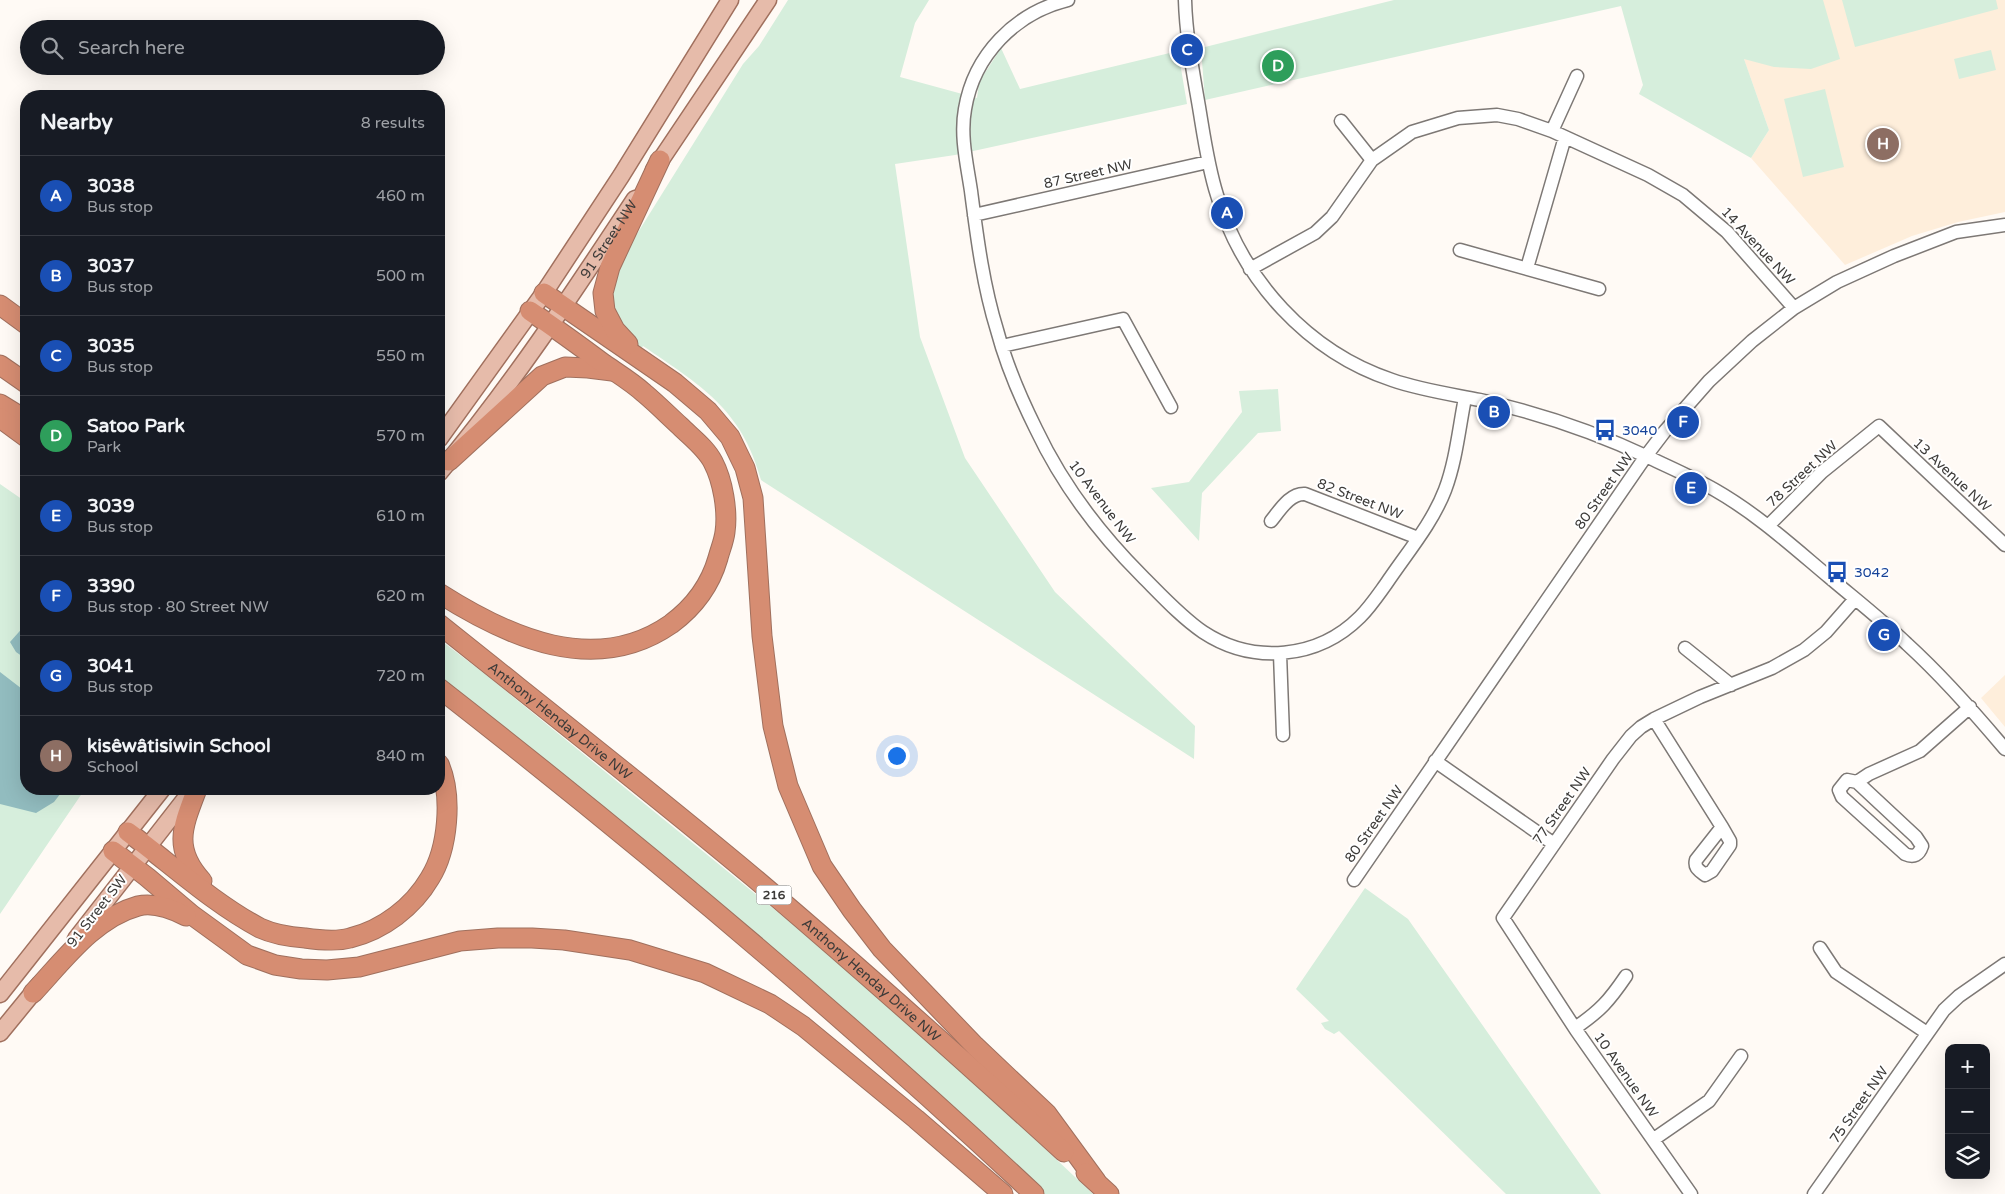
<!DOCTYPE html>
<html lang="en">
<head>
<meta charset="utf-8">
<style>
	body { margin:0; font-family:"Varela Round",sans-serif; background:#20242c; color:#f1f3f6 }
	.controls { position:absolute; right:15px; bottom:15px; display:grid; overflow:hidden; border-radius:10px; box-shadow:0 5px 20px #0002 }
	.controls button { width:45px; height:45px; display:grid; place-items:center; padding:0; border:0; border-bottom:1px solid #363941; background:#171b24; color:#f1f3f6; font:25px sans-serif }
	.you { position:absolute; left:896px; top:755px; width:18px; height:18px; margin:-12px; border:4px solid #fff; border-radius:50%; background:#1a73e8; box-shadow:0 0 0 8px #1a73e833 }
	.badge { display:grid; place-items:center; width:32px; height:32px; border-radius:50%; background:#8dabd1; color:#fff; font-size:16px; font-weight:700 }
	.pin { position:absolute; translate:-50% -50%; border:2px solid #fff; box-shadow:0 1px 5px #0006 }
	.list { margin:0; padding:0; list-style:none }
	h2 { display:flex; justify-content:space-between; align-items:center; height:65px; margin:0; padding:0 20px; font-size:21px }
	h2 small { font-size:16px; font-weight:400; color:#9ea1a6 }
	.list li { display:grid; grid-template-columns:32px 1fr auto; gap:15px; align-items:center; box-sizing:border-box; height:80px; padding:0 20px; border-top:1px solid #363941 }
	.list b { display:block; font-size:19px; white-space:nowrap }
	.list p { margin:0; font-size:16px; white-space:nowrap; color:#9ea1a6 }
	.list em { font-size:16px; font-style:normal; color:#9ea1a6 }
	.icon { flex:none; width:28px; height:28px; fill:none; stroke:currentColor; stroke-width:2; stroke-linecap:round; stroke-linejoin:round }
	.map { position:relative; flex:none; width:2005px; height:1194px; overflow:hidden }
	.search { position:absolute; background:#171b24; box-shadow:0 5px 20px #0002; left:20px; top:20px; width:425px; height:55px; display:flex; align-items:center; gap:12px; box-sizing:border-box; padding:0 18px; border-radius:28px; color:#9ea1a6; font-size:19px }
	.panel { position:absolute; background:#171b24; box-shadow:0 5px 20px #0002; left:20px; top:90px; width:425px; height:705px; border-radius:20px }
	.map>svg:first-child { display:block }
	.education { fill:#feeedb }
	.green { fill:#d6eedc }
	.water { fill:#92bcbf }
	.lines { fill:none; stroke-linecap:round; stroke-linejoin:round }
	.minor-casing { stroke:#7d7875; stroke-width:15 }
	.major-casing { stroke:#a0705e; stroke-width:19 }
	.highway-casing { stroke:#a0705e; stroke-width:21 }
	.minor { stroke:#fff; stroke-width:12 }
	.major { stroke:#e6bbaa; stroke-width:16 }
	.highway { stroke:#d68d72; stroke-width:19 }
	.labels { text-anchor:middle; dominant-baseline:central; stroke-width:4; stroke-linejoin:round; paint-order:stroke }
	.shield { fill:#fff; stroke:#777674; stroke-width:1 }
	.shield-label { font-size:12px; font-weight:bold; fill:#3d3b39 }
	.street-label { font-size:14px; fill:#3d3b39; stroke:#fff }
	.transit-label { font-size:14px; fill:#164399; stroke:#fff; text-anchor:start }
</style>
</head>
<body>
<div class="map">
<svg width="2005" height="1194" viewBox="0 0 2005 1194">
	<rect width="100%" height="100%" fill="#fffaf5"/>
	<path class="education" d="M1723 0H2005V212L1958 222 1912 236 1845 265 1751 158 1769 130Z
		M2005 675V727L1981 698Z"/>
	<path class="green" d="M788 0H929L915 23 900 77 977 98 979 82 1001 48 1020 89 1178 51 1187 104 955 155 895 164 920 337 965 458 1055 592 1195 726 1194 759 761 480C742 409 700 385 643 346L641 349 627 336 618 325 610 296 622 258 743 64 759 46Z
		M1394 0H1823L1840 59 1811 69 1774 67 1744 59 1769 130 1751 158 1639 94 1643 85 1621 6 1205 100 1201 48Z
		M1842 0H1996L1998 9 1855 47Z
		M1991 50 1996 70 1959 79 1954 59Z
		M1825 89 1844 167 1803 177 1784 99Z
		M1278 389 1281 431 1258 433 1202 493 1199 541 1151 488 1189 482 1242 412 1239 391Z
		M0 484 26 502V789H85L0 914Z
		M439 639 485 674 823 949 986 1093 1093 1194H1042L439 680Z
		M1365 888 1408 919 1601 1194H1506L1339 1031 1334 1034 1325 1029 1321 1023 1329 1021 1296 989Z"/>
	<path class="water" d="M26 624V659L16 652 10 642Z
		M0 672 26 692V789H64L54 802 36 813 0 804Z"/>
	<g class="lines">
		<g class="minor-casing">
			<path id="minor" d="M1068 0C1015 13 974 55 965 109 960 136 967 164 971 191 977 237 983 285 997 330 1006 364 1020 397 1036 429 1062 484 1099 533 1142 576 1161 595 1181 617 1203 632 1253 665 1318 659 1360 617 1370 607 1378 595 1386 584 1406 554 1432 524 1445 490 1456 461 1459 428 1465 398
				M1185 0C1186 36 1193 72 1199 107 1204 137 1208 167 1217 195 1242 280 1308 352 1392 380 1421 390 1450 394 1480 400 1539 413 1595 432 1650 458 1671 468 1694 478 1715 490 1757 514 1792 546 1829 577 1855 599 1882 620 1907 644 1942 676 1974 712 2005 749
				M1341 121 1372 160
				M1552 131 1577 76
				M974 215 1208 162
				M1460 250 1599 289
				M1527 268 1565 137
				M1250 269 1315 233 1332 217 1372 160 1412 132 1458 118 1497 115 1518 119 1552 131 1648 175 1683 195 1727 232 1794 308
				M1002 346 1123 319 1171 407
				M1271 521C1280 510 1290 493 1305 494L1418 538
				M1769 525 1822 472 1879 426 2005 545
				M1685 648 1731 685
				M1280 654 1283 735
				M1654 719 1722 827
				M1435 761 1554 844
				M1847 780 1857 782 1916 837 1922 846C1919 855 1914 858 1905 854L1842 797 1839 790Z
				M1857 782 1869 774 1920 751 1970 707
				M1722 827 1730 841V845L1712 871 1705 875C1699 870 1694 868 1696 860Z
				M1354 880 1646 456 1665 431 1709 381 1752 341 1794 308 1837 282 1894 256 1956 232 2005 225
				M1820 948 1836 972 1927 1033
				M1575 1028C1600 1011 1609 1001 1626 976
				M1654 1139 1709 1101 1741 1056
				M1691 1194 1576 1030 1503 918 1613 759 1631 736 1641 727 1654 719 1700 697 1772 668 1804 650 1826 632 1855 599
				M1814 1194 1944 1010 1959 996 2005 964"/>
		</g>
		<g class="major-casing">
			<g id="major">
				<path d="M654 170 768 0"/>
				<path d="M439 439 544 293 621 176 730 0"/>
				<path id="s1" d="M439 473C511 387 573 293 635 199"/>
				<path d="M76 939 193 789"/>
				<path d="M0 994 162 789"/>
				<path d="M0 1033 40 984"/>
			</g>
		</g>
		<g class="highway-casing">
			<g id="highway">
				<path d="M544 293 675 383 708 411 730 437 745 468 753 498 762 636 773 726 788 786 822 866 852 910 882 949 975 1046 1047 1114 1096 1181"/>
				<path d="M0 305 26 324"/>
				<path d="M628 344 615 330 605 311 603 293 610 267 660 160"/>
				<path d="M0 365 26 383"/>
				<path d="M0 404 26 420"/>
				<path d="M0 418 26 437"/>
				<path d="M449 461 542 376 565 367 588 368 612 371"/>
				<path d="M439 593C508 637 595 677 671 624 694 607 710 586 718 558 720 550 724 541 725 532 728 511 723 481 713 462 706 448 691 437 680 426 668 415 656 403 644 393 632 382 617 373 604 364 580 346 555 328 530 311"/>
				<path id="s2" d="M439 624C544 708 650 791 753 877 859 967 962 1059 1064 1152"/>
				<path d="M439 688C644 848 844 1016 1034 1194"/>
				<path d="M197 789C183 826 172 848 202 881"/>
				<path d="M128 832C171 864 213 903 260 928 273 934 291 937 305 938 319 940 336 942 350 938 383 930 413 907 430 878 448 849 453 796 439 764"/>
				<path d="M113 851 147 877 192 915 247 955 275 965 301 969 327 970 359 967 460 941 498 938H532L564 940 630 950 705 973 770 1004 803 1026 916 1119 1003 1194"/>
				<path d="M33 993C63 961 94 918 138 906 154 902 172 909 186 916"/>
				<path d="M1086 1173 1109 1194"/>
			</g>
		</g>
		<use href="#minor" class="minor"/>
		<use href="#major" class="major"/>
		<use href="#highway" class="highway"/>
	</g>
	<defs>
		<g id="bus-bare" transform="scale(1.725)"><path d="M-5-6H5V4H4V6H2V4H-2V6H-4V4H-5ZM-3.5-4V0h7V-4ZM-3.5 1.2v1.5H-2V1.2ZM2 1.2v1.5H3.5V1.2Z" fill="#1a4fb4" stroke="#fff" stroke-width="2.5" paint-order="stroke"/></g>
	</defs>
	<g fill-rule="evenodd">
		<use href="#bus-bare" x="1605" y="430"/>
		<use href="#bus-bare" x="1837" y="572"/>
	</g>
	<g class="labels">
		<rect class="shield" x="756.5" y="885.5" width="35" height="19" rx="4"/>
		<g class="shield-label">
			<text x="774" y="895">216</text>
		</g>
		<g class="street-label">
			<text transform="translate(1088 174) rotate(-13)">87 Street NW</text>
			<text stroke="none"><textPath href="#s1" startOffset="289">91 Street NW</textPath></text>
			<text transform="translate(1758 246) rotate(47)">14 Avenue NW</text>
			<text transform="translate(1802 474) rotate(-43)">78 Street NW</text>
			<text transform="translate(1952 475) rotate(43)">13 Avenue NW</text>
			<text transform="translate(1604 491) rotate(-55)">80 Street NW</text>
			<text transform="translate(1360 499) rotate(21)">82 Street NW</text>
			<text transform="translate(1102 502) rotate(53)">10 Avenue NW</text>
			<text stroke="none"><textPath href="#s2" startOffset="155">Anthony Henday Drive NW</textPath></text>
			<text transform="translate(1562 806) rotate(-55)">77 Street NW</text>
			<text transform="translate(1374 824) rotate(-55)">80 Street NW</text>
			<text transform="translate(97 911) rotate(-52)">91 Street SW</text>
			<text stroke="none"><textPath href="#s2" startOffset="560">Anthony Henday Drive NW</textPath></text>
			<text transform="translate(1626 1075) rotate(55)">10 Avenue NW</text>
			<text transform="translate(1859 1105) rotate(-55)">75 Street NW</text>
		</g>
		<g class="transit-label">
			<text x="1622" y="430">3040</text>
			<text x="1854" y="572">3042</text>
		</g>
	</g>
</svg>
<div class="controls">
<button>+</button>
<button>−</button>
<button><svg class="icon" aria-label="layers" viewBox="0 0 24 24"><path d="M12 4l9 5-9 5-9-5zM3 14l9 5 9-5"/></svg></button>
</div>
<div class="you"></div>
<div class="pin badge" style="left:1227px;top:213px;background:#1a4fb4">A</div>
<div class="pin badge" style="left:1494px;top:412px;background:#1a4fb4">B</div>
<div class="pin badge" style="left:1187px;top:50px;background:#1a4fb4">C</div>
<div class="pin badge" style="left:1278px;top:66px;background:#2e9e5b">D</div>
<div class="pin badge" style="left:1691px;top:488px;background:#1a4fb4">E</div>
<div class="pin badge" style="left:1683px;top:422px;background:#1a4fb4">F</div>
<div class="pin badge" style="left:1884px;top:635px;background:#1a4fb4">G</div>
<div class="pin badge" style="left:1883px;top:144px;background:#8d6e63">H</div>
<div class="search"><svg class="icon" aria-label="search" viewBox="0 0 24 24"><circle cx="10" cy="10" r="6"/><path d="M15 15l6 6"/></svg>Search here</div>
<section class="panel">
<h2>Nearby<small>8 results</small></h2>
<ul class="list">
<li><span class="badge" style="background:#1a4fb4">A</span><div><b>3038</b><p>Bus stop</p></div><em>460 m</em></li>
<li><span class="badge" style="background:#1a4fb4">B</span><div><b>3037</b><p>Bus stop</p></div><em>500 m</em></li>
<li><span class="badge" style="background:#1a4fb4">C</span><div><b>3035</b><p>Bus stop</p></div><em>550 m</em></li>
<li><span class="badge" style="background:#2e9e5b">D</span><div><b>Satoo Park</b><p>Park</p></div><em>570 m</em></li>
<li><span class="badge" style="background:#1a4fb4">E</span><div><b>3039</b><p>Bus stop</p></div><em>610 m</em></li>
<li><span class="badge" style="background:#1a4fb4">F</span><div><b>3390</b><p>Bus stop · 80 Street NW</p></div><em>620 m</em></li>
<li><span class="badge" style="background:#1a4fb4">G</span><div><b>3041</b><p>Bus stop</p></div><em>720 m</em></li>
<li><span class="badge" style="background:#8d6e63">H</span><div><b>kisêwâtisiwin School</b><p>School</p></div><em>840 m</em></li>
</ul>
</section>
</div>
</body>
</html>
